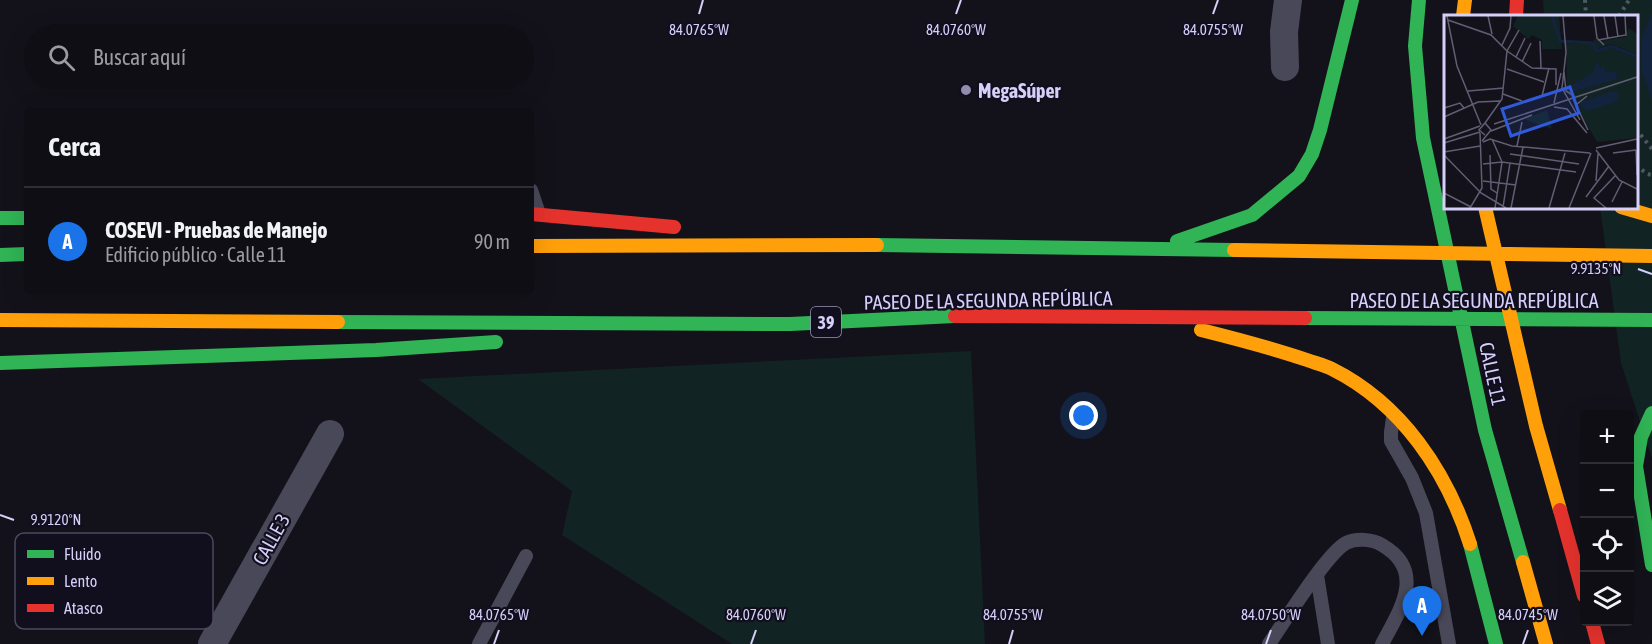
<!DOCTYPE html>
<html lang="es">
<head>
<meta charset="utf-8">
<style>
	body { margin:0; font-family:"Asap Condensed",sans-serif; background:#17171d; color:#f1f3f6 }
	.controls { position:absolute; right:18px; bottom:18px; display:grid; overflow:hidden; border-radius:6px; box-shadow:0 6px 24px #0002 }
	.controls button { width:54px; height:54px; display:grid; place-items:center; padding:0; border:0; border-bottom:2px solid #2e2e34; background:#0e0e14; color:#f1f3f6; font:30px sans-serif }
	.you { position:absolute; left:1084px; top:416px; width:21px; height:21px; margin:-15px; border:4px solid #fff; border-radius:50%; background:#1a73e8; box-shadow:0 0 0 9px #1a73e833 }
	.badge { display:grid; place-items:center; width:39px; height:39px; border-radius:50%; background:#1a73e8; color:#fff; font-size:20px; font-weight:700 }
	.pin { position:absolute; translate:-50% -50px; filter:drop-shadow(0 2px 3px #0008) }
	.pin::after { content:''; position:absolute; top:32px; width:21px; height:18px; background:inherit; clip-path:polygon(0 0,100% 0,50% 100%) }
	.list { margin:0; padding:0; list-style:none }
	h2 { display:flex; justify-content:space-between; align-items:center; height:78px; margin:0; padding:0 24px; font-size:26px }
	h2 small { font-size:20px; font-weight:400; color:#9b9ca0 }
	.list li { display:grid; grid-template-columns:39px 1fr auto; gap:18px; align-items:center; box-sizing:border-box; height:108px; padding:0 24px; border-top:2px solid #2e2e34 }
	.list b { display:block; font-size:22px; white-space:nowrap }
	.list p { margin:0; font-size:20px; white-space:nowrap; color:#9b9ca0 }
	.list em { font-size:20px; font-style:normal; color:#9b9ca0 }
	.icon { flex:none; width:33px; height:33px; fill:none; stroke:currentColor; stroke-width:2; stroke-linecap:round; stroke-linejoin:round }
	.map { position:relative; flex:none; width:1652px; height:644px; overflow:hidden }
	.search { position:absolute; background:#0e0e14; box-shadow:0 6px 24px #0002; left:24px; top:24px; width:510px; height:66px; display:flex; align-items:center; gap:15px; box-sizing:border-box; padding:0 21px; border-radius:33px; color:#9b9ca0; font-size:22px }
	.panel { position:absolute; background:#0e0e14; box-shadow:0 6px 24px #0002; left:24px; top:108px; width:510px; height:186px; border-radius:6px }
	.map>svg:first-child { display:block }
	.green { fill:#122324 }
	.water { fill:#13233e }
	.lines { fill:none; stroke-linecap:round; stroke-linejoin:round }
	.path { stroke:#4c5862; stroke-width:4; stroke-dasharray:3 4.5; stroke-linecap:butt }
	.lane { stroke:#494859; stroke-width:14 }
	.street { stroke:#494859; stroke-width:28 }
	.fast { stroke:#30b455; stroke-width:14 }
	.slow { stroke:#ff9f0a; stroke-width:14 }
	.jam { stroke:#e5322d; stroke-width:14 }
	.ticks { fill:none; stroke:#d5cffa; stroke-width:2 }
	.poi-dot { fill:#918dac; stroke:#110e1d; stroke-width:2 }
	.labels { text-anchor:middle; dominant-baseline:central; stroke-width:4.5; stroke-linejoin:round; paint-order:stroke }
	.shield { fill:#110e1d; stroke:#9a95b8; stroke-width:1.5 }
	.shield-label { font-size:18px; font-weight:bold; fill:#d5cffa }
	.poi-label { font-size:20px; font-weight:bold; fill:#d5cffa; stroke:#110e1d; text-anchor:start }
	.street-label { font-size:20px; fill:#d5cffa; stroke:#110e1d }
	.inset-river { fill:none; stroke:#13233e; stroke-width:3 }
	.inset-road { fill:none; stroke:#615e74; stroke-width:1.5 }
	.view { fill:#2f5bdb; fill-opacity:0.15; stroke:#2f5bdb; stroke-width:3 }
	.inset-edge { fill:none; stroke:#d5cffa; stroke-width:3 }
	.key { fill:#110e1d; stroke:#4c485f; stroke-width:1.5 }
	.key-label { font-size:16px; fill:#d5cffa }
	.ticks-label { font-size:15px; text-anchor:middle; fill:#d5cffa; stroke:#110e1d; stroke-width:4.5; stroke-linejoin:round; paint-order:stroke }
</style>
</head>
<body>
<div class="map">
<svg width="1652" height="644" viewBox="0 0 1652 644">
	<rect width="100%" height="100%" fill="#13121a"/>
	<path class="green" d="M1543 0H1652V458L1621 363 1600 207H1636V16H1544Z
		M971 351 985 644H732L562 535 572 491 418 379Z"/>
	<path class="water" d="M1652 13V101L1642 71V37Z"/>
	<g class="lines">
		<path class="path" d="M1585 0 1586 16
			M1619 16 1629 0
			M1636 129 1652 149
			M1636 165 1647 174 1652 175"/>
		<path class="lane" d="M531 190 539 214
			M1393 418 1391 432V441L1412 478 1426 513 1449 644
			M1317 575 1328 644
			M479 644 526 556
			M1269 644C1284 622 1327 553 1346 543 1356 538 1373 539 1382 545 1427 571 1400 610 1382 644"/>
		<path class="street" d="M1285 67 1284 32 1288 0
			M212 644 330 434"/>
		<path class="fast" d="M1419 0 1415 46 1423 138 1485 430 1523 562
			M0 218H27
			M1177 241 1252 215 1299 176 1312 154 1320 130 1352 0
			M877 245 1234 250
			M0 255 27 254
			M1305 318 1652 320
			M338 322 790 324 955 316
			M0 363 376 350 496 342
			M1652 413 1641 437 1636 466 1652 565
			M1470 544 1496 644"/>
		<path class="slow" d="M1463 16 1465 0
			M1485 207 1536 426 1560 510
			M1621 207 1652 216
			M531 246 877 245
			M1234 250 1652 256
			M0 320 338 322
			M1201 330C1237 339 1272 348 1307 360 1315 363 1324 365 1332 369 1402 404 1447 472 1470 544
			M1523 562 1546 644"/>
		<path class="jam" d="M1516 16 1517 0
			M531 214 674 227
			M955 316 1305 318
			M1560 510 1584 596
			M1592 622 1598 644"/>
	</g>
	<path class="ticks" d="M699 14 703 0M956 14 961 0M1213 14 1218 0M1638 269 1652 274M0 515 14 520M494 644 499 630M751 644 756 630M1009 644 1013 630M1266 644 1271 630M1523 644 1528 630"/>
	<circle class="poi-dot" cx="966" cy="90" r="6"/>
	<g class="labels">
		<rect class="shield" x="811" y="307" width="30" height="30" rx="4.5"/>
		<g class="shield-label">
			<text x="826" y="322">39</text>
		</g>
		<g class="poi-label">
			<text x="978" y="90">MegaSúper</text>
		</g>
		<g class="street-label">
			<text transform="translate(988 300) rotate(-1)">PASEO DE LA SEGUNDA REPÚBLICA</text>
			<text x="1474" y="300">PASEO DE LA SEGUNDA REPÚBLICA</text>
			<text transform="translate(1493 374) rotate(78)">CALLE 11</text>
			<text transform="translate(271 539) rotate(-61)">CALLE 3</text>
		</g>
	</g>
	<g transform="translate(1444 15)">
		<rect width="194" height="194" fill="#13121a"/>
		<path d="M74 1H115L118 34H98V25L88 20 84 24 69 11ZM185 13 193 19V39L167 29 153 34 149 26 152 23 160 31 157 26 181 22ZM122 28 149 29 152 37 166 32 193 42V123L153 127 123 76ZM103 95 108 114 80 104Z" fill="#122324"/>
		<path d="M154 45 155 53H158L160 46 161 58 172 56 173 64 129 77 127 70 149 58ZM170 76 175 80 172 87 143 96 137 91V87Z" fill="#13233e"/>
		<path class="inset-river" d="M108 1 116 26 149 28 153 36 167 31 193 41"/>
		<path class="inset-road" d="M3 1 13 51 37 110M44 1 48 19M119 1 122 37 118 73 136 105M150 1 153 23 160 30M160 1 164 24M171 1 174 22M4 5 47 20 63 36 88 53 112 54V70M154 25 182 20 181 1M96 26 97 53M58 30 66 13 67 1M72 42 81 23M78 47 87 28M63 54 100 67M120 57 122 76 130 81M24 76 60 73M59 79 78 86M98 81 105 53M143 81 132 90 144 115M110 88 117 58M110 92 123 94 143 118M0 93 16 88 20 93M0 102 34 87 56 86M41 108 58 84 63 36 75 15M50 109 193 62M47 116 88 100M0 124 36 111M48 124 58 147 51 193M38 126 47 115 41 108 35 115 41 120M39 127 46 124 68 131 146 138M0 128 36 117M73 131 78 107M152 133 193 124M152 135 175 165 193 174M192 135 193 160M0 137 36 131M169 138 192 135M66 139 135 149M0 140 37 178 62 193M46 140 47 174 53 178M39 149 58 147 132 157M39 166 72 170M152 166 154 139M0 178 27 192M142 182 165 151M168 187 178 167M59 192 66 148M26 193 38 173 36 118M67 193 79 132M105 193 121 138M125 193 147 138M162 193 150 183 171 161"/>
		<path class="view" d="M126 72 135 98 67 121 58 94Z"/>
		<rect width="194" height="194" class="inset-edge"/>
	</g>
	<rect x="15" y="533" width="198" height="96" rx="9" class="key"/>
	<rect x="27" y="550" width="27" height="8" fill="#30b455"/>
	<rect x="27" y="577" width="27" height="8" fill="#ff9f0a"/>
	<rect x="27" y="604" width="27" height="8" fill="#e5322d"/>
	<g class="key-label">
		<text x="64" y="560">Fluido</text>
		<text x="64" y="587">Lento</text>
		<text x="64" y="614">Atasco</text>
	</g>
	<g class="ticks-label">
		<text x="699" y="35">84.0765°W</text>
		<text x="956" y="35">84.0760°W</text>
		<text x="1213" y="35">84.0755°W</text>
		<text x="1596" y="274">9.9135°N</text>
		<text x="56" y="525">9.9120°N</text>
		<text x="499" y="620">84.0765°W</text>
		<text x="756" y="620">84.0760°W</text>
		<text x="1013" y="620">84.0755°W</text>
		<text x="1271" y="620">84.0750°W</text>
		<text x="1528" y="620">84.0745°W</text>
	</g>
</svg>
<div class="controls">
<button>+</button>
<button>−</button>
<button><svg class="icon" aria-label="locate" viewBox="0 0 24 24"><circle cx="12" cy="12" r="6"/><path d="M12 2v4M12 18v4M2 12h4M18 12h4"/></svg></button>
<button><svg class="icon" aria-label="layers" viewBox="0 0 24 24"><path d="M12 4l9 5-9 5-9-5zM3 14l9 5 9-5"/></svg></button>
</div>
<div class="you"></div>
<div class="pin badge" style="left:1422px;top:636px">A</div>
<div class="search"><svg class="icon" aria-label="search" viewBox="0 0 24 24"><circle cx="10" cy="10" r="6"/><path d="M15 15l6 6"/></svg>Buscar aquí</div>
<section class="panel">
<h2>Cerca<small></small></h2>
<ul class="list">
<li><span class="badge">A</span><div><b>COSEVI - Pruebas de Manejo</b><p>Edificio público · Calle 11</p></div><em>90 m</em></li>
</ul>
</section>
</div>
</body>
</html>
